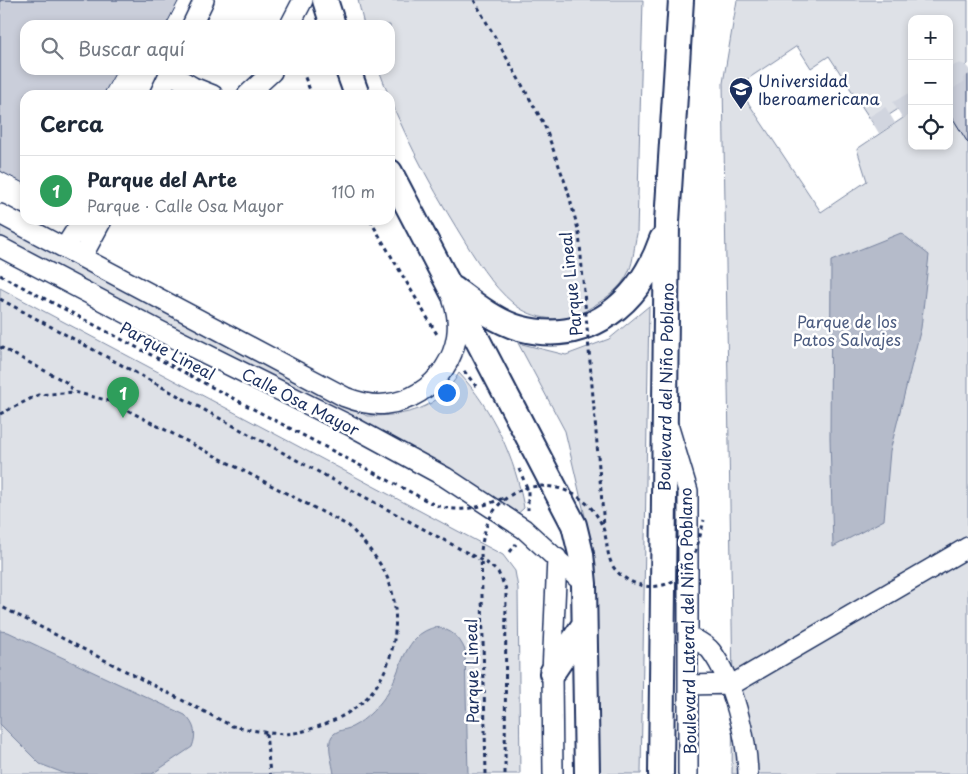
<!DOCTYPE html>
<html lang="es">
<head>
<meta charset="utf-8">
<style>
	body { margin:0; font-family:"Playpen Sans",sans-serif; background:#f6f6f7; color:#1f2937 }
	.controls { position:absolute; right:15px; top:15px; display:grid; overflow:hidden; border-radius:10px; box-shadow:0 2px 8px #0003 }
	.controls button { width:45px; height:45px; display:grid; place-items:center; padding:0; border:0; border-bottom:1px solid #e0e1e3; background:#fff; color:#1f2937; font:25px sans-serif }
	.you { position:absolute; left:446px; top:392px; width:18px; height:18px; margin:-12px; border:4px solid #fff; border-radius:50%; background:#1a73e8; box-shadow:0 0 0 8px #1a73e833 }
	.badge { display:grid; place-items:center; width:32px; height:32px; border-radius:50%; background:#1a73e8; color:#fff; font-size:16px; font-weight:700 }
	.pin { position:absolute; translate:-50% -41px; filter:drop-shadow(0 1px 2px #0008) }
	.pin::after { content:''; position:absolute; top:26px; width:18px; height:15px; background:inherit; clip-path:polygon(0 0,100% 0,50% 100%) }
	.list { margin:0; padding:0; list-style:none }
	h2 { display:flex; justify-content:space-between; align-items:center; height:65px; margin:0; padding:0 20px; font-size:21px }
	h2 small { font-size:16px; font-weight:400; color:#747a83 }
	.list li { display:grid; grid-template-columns:32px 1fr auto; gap:15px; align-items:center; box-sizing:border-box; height:70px; padding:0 20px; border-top:1px solid #e0e1e3 }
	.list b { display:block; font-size:19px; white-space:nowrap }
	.list p { margin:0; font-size:16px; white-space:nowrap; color:#747a83 }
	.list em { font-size:16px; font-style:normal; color:#747a83 }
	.icon { flex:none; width:28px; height:28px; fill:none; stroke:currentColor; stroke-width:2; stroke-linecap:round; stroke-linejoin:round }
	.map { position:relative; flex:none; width:968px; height:774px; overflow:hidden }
	.search { position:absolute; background:#fff; box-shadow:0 2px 8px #0003; left:20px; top:20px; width:375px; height:55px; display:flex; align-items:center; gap:12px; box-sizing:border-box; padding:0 18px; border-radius:15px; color:#747a83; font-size:19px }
	.panel { position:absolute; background:#fff; box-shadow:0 2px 8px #0003; left:20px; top:90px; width:375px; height:135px; border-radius:15px }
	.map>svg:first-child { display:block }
	.green { fill:#dee1e7; stroke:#7c88a2 }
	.water { fill:#b5bbca; stroke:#77839f }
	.building { fill:#caceda; stroke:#1b2f5e }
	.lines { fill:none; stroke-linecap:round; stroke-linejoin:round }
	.minor-tunnel { stroke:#d1d5df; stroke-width:19; stroke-dasharray:19 9; stroke-linecap:butt }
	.minor-casing { stroke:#1b2f5e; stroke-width:22 }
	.major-casing { stroke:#1b2f5e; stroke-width:28 }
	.path { stroke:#1b2f5e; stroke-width:3; stroke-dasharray:4 4; stroke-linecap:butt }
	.minor { stroke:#fff; stroke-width:19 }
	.major { stroke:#fff; stroke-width:24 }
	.path-bridge { stroke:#1b2f5e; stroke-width:3; stroke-dasharray:4 4; stroke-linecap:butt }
	.labels { text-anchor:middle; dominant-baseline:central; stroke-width:5; stroke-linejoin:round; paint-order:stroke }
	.poi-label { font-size:16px; fill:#1b2f5e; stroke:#fff; text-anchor:start }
	.street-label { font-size:16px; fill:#1b2f5e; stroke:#fff }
	.park-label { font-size:16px; fill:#4c5c80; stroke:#fff }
</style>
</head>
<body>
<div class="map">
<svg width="968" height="774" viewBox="0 0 968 774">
	<rect width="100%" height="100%" fill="#fff"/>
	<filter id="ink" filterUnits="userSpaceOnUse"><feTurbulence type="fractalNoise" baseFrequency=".02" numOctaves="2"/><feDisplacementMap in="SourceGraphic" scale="10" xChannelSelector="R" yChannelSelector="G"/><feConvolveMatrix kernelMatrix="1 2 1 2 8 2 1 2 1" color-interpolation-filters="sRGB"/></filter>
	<g filter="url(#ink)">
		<path class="green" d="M358 0H643L637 234C634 245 634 260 629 271 621 290 602 301 585 311 564 324 533 320 514 304 491 285 475 258 459 232 427 180 399 126 379 70H390V25H364Z
			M737 0H968V64L949 76V19H912V100L874 125 829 56 811 68 797 46 737 86 821 212 867 181 857 149 912 112V146H949V112L968 143V774H732L733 684 723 83Z
			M0 224 367 416C407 416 438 410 459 373 492 408 516 460 524 508L514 517 0 239Z
			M0 288 503 555 515 571 518 588 520 774H0Z
			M649 306 641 774H598L596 563 565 431 518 343 566 355 609 339Z"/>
		<path class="water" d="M901 233 929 255 921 328 890 451 884 520 833 547 830 438 831 261Z
			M436 627C451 630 459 636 465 650L468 774H334C333 765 326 744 332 736 336 730 346 730 352 727 366 720 380 705 388 692 402 669 404 634 436 627Z
			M0 631 8 632 185 715C195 725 197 734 192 747L152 774H66L40 764 0 724Z"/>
		<path class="building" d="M0 0H179L166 25H25V70H117L103 95H25V184L0 171Z
			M968 72V143L949 112V86Z"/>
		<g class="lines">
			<path class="minor-tunnel" d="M949 80 960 73 968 85
				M874 125 912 102"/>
			<g class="minor-casing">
				<path id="minor" d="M192 25 204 0
					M290 25 303 0
					M169 73 193 87 213 95
					M159 95 171 70
					M247 95 272 72
					M0 214 345 397C358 402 372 406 386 404 435 399 470 348 453 301
					M0 247 160 331 353 427 445 477 524 529 584 584
					M65 247 82 220
					M82 257 102 220
					M669 428 688 491V774
					M689 636C696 640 706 644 711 651 733 680 747 738 748 774
					M689 685 733 684 968 547
					M553 774 552 673 557 558"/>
			</g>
			<g class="major-casing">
				<path id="major" d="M325 0 333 25
					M348 70 357 95
					M390 172 574 525 581 554 584 584 587 774
					M454 289C474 304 495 321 519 328 589 347 640 302 662 239
					M552 673 584 625
					M661 774 667 222 681 0"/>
			</g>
			<path class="path" d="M302 70 312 95
				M370 220 438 336
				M0 275 189 375
				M0 299 488 564 498 572 506 589 505 774
				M0 347 66 382 74 391
				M464 371 476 386
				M0 414 38 395 74 392 110 401 349 526C364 543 381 560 389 582 404 622 393 677 359 705 343 718 320 727 300 732 278 737 254 730 232 726L0 606
				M519 469 528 490V510
				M510 552 516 544
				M266 733 270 774"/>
			<use href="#minor" class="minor"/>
			<use href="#major" class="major"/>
			<path class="path-bridge" d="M474 0 544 124 567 188 579 233 604 526
				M189 375 435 505C461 514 481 507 506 497
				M486 774 481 551C484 526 492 504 516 492 549 476 591 494 603 528 608 541 606 556 614 568 633 592 671 594 688 566 697 553 700 535 704 520"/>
		</g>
	</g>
	<defs>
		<g id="school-pin" transform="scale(1.25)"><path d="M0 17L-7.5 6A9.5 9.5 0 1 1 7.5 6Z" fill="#1b2f5e" stroke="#fff"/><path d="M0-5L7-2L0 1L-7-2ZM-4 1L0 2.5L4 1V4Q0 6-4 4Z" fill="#fff"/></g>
	</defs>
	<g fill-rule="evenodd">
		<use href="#school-pin" x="741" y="89"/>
	</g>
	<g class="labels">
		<g class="poi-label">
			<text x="758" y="80">Universidad<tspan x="758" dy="18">Iberoamericana</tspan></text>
		</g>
		<g class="street-label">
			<text transform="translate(570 284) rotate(-96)">Parque Lineal</text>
			<text transform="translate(168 350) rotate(28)">Parque Lineal</text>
			<text transform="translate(665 387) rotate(-89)">Boulevard del Niño Poblano</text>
			<text transform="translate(301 401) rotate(27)">Calle Osa Mayor</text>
			<text transform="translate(687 621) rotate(-91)">Boulevard Lateral del Niño Poblano</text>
			<text transform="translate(471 671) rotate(-91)">Parque Lineal</text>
		</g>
		<g class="park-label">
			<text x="847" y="321">Parque de los<tspan x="847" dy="18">Patos Salvajes</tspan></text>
		</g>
	</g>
</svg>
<div class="controls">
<button>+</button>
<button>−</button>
<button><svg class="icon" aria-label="locate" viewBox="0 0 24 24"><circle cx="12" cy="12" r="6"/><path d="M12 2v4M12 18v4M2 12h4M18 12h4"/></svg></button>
</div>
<div class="you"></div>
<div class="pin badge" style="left:123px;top:418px;background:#2e9e5b">1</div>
<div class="search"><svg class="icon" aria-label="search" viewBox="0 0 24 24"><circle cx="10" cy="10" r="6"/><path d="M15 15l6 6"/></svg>Buscar aquí</div>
<section class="panel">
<h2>Cerca<small></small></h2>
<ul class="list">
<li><span class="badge" style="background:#2e9e5b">1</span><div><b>Parque del Arte</b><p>Parque · Calle Osa Mayor</p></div><em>110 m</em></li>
</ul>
</section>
</div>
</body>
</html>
